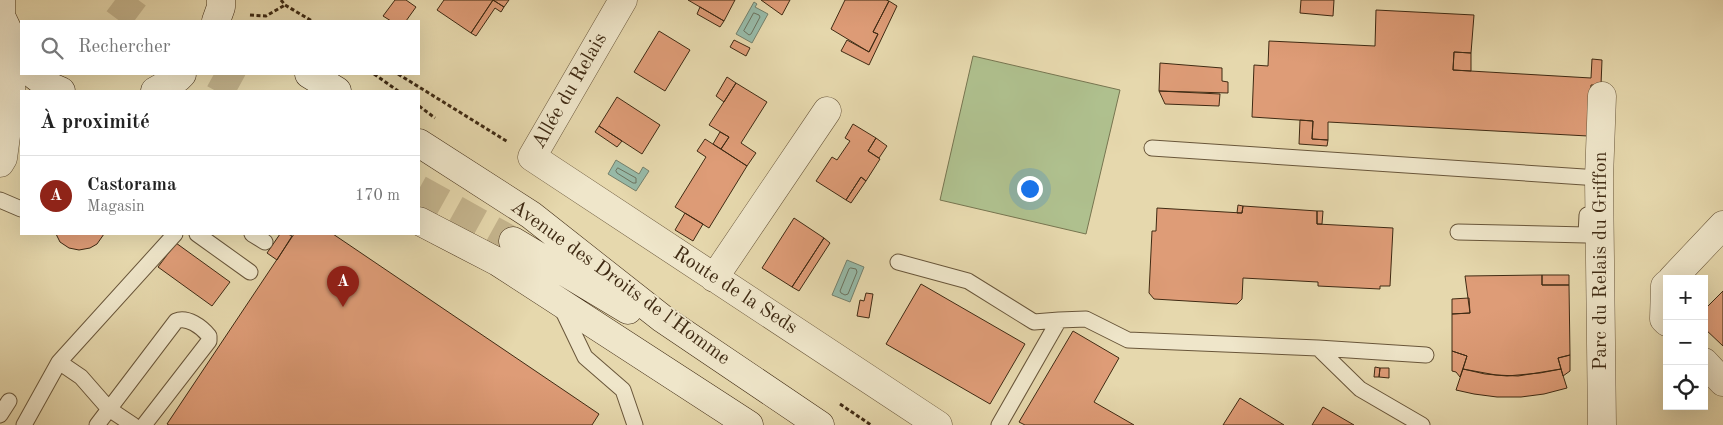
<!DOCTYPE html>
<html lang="fr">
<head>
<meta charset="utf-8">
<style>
	body { margin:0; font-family:"Old Standard TT",serif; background:#f2f2f2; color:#222 }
	.controls { position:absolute; right:15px; bottom:15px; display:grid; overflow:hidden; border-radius:0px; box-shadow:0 5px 20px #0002 }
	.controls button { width:45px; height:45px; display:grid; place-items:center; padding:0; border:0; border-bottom:1px solid #e0e0e0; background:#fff; color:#222; font:25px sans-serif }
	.you { position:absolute; left:1029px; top:188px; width:18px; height:18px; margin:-12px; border:4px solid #fff; border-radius:50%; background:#1a73e8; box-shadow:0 0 0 8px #1a73e833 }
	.badge { display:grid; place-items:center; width:32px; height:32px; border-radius:50%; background:#8f2418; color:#fff; font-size:16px; font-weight:700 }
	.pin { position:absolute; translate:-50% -41px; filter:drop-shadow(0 1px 2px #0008) }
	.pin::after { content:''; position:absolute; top:26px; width:18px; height:15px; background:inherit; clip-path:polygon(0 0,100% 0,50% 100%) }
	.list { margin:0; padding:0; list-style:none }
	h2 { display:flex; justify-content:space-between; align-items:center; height:65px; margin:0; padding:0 20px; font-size:21px }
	h2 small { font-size:16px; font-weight:400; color:#767676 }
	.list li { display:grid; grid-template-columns:32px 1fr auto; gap:15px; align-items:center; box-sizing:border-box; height:80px; padding:0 20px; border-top:1px solid #e0e0e0 }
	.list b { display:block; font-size:19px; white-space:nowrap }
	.list p { margin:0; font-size:16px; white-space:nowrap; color:#767676 }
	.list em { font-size:16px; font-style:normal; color:#767676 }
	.icon { flex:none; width:28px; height:28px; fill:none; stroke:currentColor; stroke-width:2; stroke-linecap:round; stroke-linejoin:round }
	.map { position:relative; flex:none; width:1723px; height:425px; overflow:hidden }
	.search { position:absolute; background:#fff; box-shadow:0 5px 20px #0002; left:20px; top:20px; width:400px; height:55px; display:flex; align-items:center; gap:12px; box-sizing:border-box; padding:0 18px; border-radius:0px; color:#767676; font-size:19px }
	.panel { position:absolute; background:#fff; box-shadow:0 5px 20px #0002; left:20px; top:90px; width:400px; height:145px; border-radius:0px }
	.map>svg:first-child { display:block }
	.green { fill:#afc08e; stroke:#777550 }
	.water { fill:#97baa8; stroke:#74806c }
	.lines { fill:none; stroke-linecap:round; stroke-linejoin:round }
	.shore { stroke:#6b725e; stroke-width:1 }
	.building { fill:#de9c77; stroke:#3f2a13 }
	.secondary-tunnel { stroke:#c5b58e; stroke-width:28; stroke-dasharray:28 14; stroke-linecap:butt }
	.lane-casing { stroke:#69563a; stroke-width:17 }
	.street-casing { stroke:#69563a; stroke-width:29 }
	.secondary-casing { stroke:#3f2a13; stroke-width:29 }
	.path { stroke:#3f2a13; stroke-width:3; stroke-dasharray:4 2.5; stroke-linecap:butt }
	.lane { stroke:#efe6ca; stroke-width:15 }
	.street { stroke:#efe6ca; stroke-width:28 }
	.secondary { stroke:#efe6ca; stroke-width:28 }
	.labels { text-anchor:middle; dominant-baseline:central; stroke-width:4; stroke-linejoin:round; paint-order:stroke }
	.street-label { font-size:20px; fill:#3f2a13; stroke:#efe6ca }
</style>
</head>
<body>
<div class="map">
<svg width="1723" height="425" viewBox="0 0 1723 425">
	<rect width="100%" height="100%" fill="#e6d8ad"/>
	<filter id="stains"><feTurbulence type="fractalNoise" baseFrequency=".004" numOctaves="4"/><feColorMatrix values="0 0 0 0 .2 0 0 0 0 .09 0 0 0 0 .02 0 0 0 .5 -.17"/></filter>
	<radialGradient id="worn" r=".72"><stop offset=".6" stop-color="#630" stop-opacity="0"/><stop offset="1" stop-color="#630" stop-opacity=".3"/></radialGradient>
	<path class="green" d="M973 56 1120 90 1086 234 940 200Z"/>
	<path class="water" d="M754 2 757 4 755 7 768 14 752 43 736 34Z
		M616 160 639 174 643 167 649 171 636 191 608 174Z
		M847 260 864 267 850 302 832 295Z"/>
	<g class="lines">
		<path class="shore" d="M754 13 759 15 760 17 751 34 749 35 744 31Z
			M618 168 636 178V183H633L617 173 616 171Z
			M851 268 856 269 857 272 848 294 845 295 841 293 840 291 849 269Z"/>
	</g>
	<path class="building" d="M395 0H406L416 7 406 21H391L383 16Z
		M444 0H493L471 33 437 10Z
		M493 0H509L504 7Z
		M493 0 504 7 501 12 495 8 476 36 471 33Z
		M688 0H735L724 21Z
		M761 0H790L782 15Z
		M845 0H886L889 1 873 32 878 34 869 52 831 29Z
		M1301 0H1334L1333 16 1300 13Z
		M889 1 897 6 869 65 841 51 847 40 869 52 878 34 873 32Z
		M700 7 724 21 720 27 697 14Z
		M1376 10 1474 15 1471 53 1454 52 1453 70 1591 78 1592 59 1602 60 1601 85H1591L1588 136 1328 122V140L1312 139 1313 121 1252 117 1254 65 1268 66 1269 41 1375 46Z
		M659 31 690 50 665 91 634 72Z
		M734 40 750 48 746 56 730 47Z
		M1454 52 1471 53V71L1453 70Z
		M1160 63 1222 68V81L1228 82V93L1159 91Z
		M727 77 736 83 724 102 716 96Z
		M736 83 767 102 741 143 756 153 747 166 721 149 729 137 709 125Z
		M1159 91 1220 94 1219 106 1165 104Z
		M617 97 660 125 642 154 599 126Z
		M1300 120 1313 121 1312 139 1328 140 1327 146 1299 144Z
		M853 124 876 138 868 151 880 159 866 181 861 177 846 200 816 181 832 157 837 160 850 141 845 138Z
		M599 126 622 141 617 147 595 132Z
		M720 132 729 137 721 149 713 144Z
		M876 138 887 146 879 158 868 151Z
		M705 139 747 166 709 228 675 207 706 157 697 151Z
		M861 177 866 181 851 203 846 200Z
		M1238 205 1243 206 1242 213H1237Z
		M1243 206 1317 211V224L1393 228 1390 286H1380V289L1318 286V282L1243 278 1242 299 1237 304 1154 299 1149 293 1152 231H1156L1157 208 1242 213Z
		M1317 211H1323L1322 224H1317Z
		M685 213 703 224 693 241 675 230Z
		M794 218 824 238 792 287 762 268Z
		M56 234H104L97 244 90 248 79 250 69 248 60 242Z
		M280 234H288L292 236 277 260 267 253Z
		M294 234H333L599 414 592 425H169L167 424Z
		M824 238 830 243 799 291 792 287Z
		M176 243 230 282 212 306 158 267Z
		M1542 275H1569V285H1542Z
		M1542 275V285H1569L1570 355 1558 358 1561 369 1518 376 1496 375 1463 369 1467 356 1452 351V314L1470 313 1465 276Z
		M921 284 1025 344 990 404 886 344Z
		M1723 291V346L1704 328V310Z
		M866 293 873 294 869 318 857 316 860 300 864 301Z
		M1469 298 1470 313 1452 314V299Z
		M1073 331 1119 358 1094 402 1134 425H1025L1019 422Z
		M1452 351 1467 356 1460 377 1456 372 1452 371Z
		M1570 355V371L1563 376 1558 358Z
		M1375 367 1380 368 1379 377H1374Z
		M1380 368H1389V378L1379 377Z
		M1463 369 1485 374 1507 376 1540 373 1561 369 1567 388 1544 394 1521 397H1497L1474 394 1456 390Z
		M1240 398 1284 425H1223Z
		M1323 407 1354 425H1312Z"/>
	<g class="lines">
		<path class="secondary-tunnel" d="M115 0 143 21
			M214 74 245 91
			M419 189 513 241"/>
		<g class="lane-casing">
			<path id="lane" d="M1152 148 1599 178
				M0 200 21 209
				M1458 232 1586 235 1587 215
				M197 234 250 272
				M252 234 265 242
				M898 262 968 281 1034 322 1059 320
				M561 307 585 357 623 390 635 425
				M1318 348 1426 355
				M0 415 9 401
				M24 425 59 362
				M97 425 176 321C187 316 202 327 209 336V341L144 425
				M133 425 109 409 81 377 59 362 175 234
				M999 425 1059 320 1086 319 1128 340 1318 348 1360 389 1422 425"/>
		</g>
		<g class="street-casing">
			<path id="street" d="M623 0 532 157 938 425
				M0 163 3 158 11 99 12 42
				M714 278 827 111
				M1672 279 1723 225
				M1667 284 1665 286 1664 319 1667 322
				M1704 362 1723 382
				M1602 425 1599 178 1602 96"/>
		</g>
		<g class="secondary-casing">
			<path id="secondary" d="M1 0V16L21 58
				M216 21 221 7V0
				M33 74 47 85 61 91
				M309 74 337 91
				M155 91 178 78 182 74
				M419 143 531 215 663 319 820 425
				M419 221 498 262 749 425
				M513 241 628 310"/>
		</g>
		<path class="path" d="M281 0 285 5 312 21
			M250 15 266 16 285 5
			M374 74 398 91
			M398 74 508 142
			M419 106 435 118
			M840 404 871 425"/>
		<use href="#lane" class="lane"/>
		<use href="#street" class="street"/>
		<use href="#secondary" class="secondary"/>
	</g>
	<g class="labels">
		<g class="street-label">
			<text transform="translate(570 91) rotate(-60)">Allée du Relais</text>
			<text transform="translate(1601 261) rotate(-90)">Parc du Relais du Griffon</text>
			<text transform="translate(620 283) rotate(36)">Avenue des Droits de l'Homme</text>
			<text transform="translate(735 291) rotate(33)">Route de la Seds</text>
		</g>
	</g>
	<rect width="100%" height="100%" filter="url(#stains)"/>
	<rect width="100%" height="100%" fill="url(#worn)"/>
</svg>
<div class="controls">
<button>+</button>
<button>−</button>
<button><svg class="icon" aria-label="locate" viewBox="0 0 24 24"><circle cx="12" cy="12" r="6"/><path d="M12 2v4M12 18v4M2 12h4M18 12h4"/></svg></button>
</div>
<div class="you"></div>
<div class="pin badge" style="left:343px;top:307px">A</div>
<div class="search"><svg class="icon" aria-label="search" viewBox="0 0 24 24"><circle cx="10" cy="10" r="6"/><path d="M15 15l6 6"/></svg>Rechercher</div>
<section class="panel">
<h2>À proximité<small></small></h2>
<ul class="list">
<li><span class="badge">A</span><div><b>Castorama</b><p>Magasin</p></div><em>170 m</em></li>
</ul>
</section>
</div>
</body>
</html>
